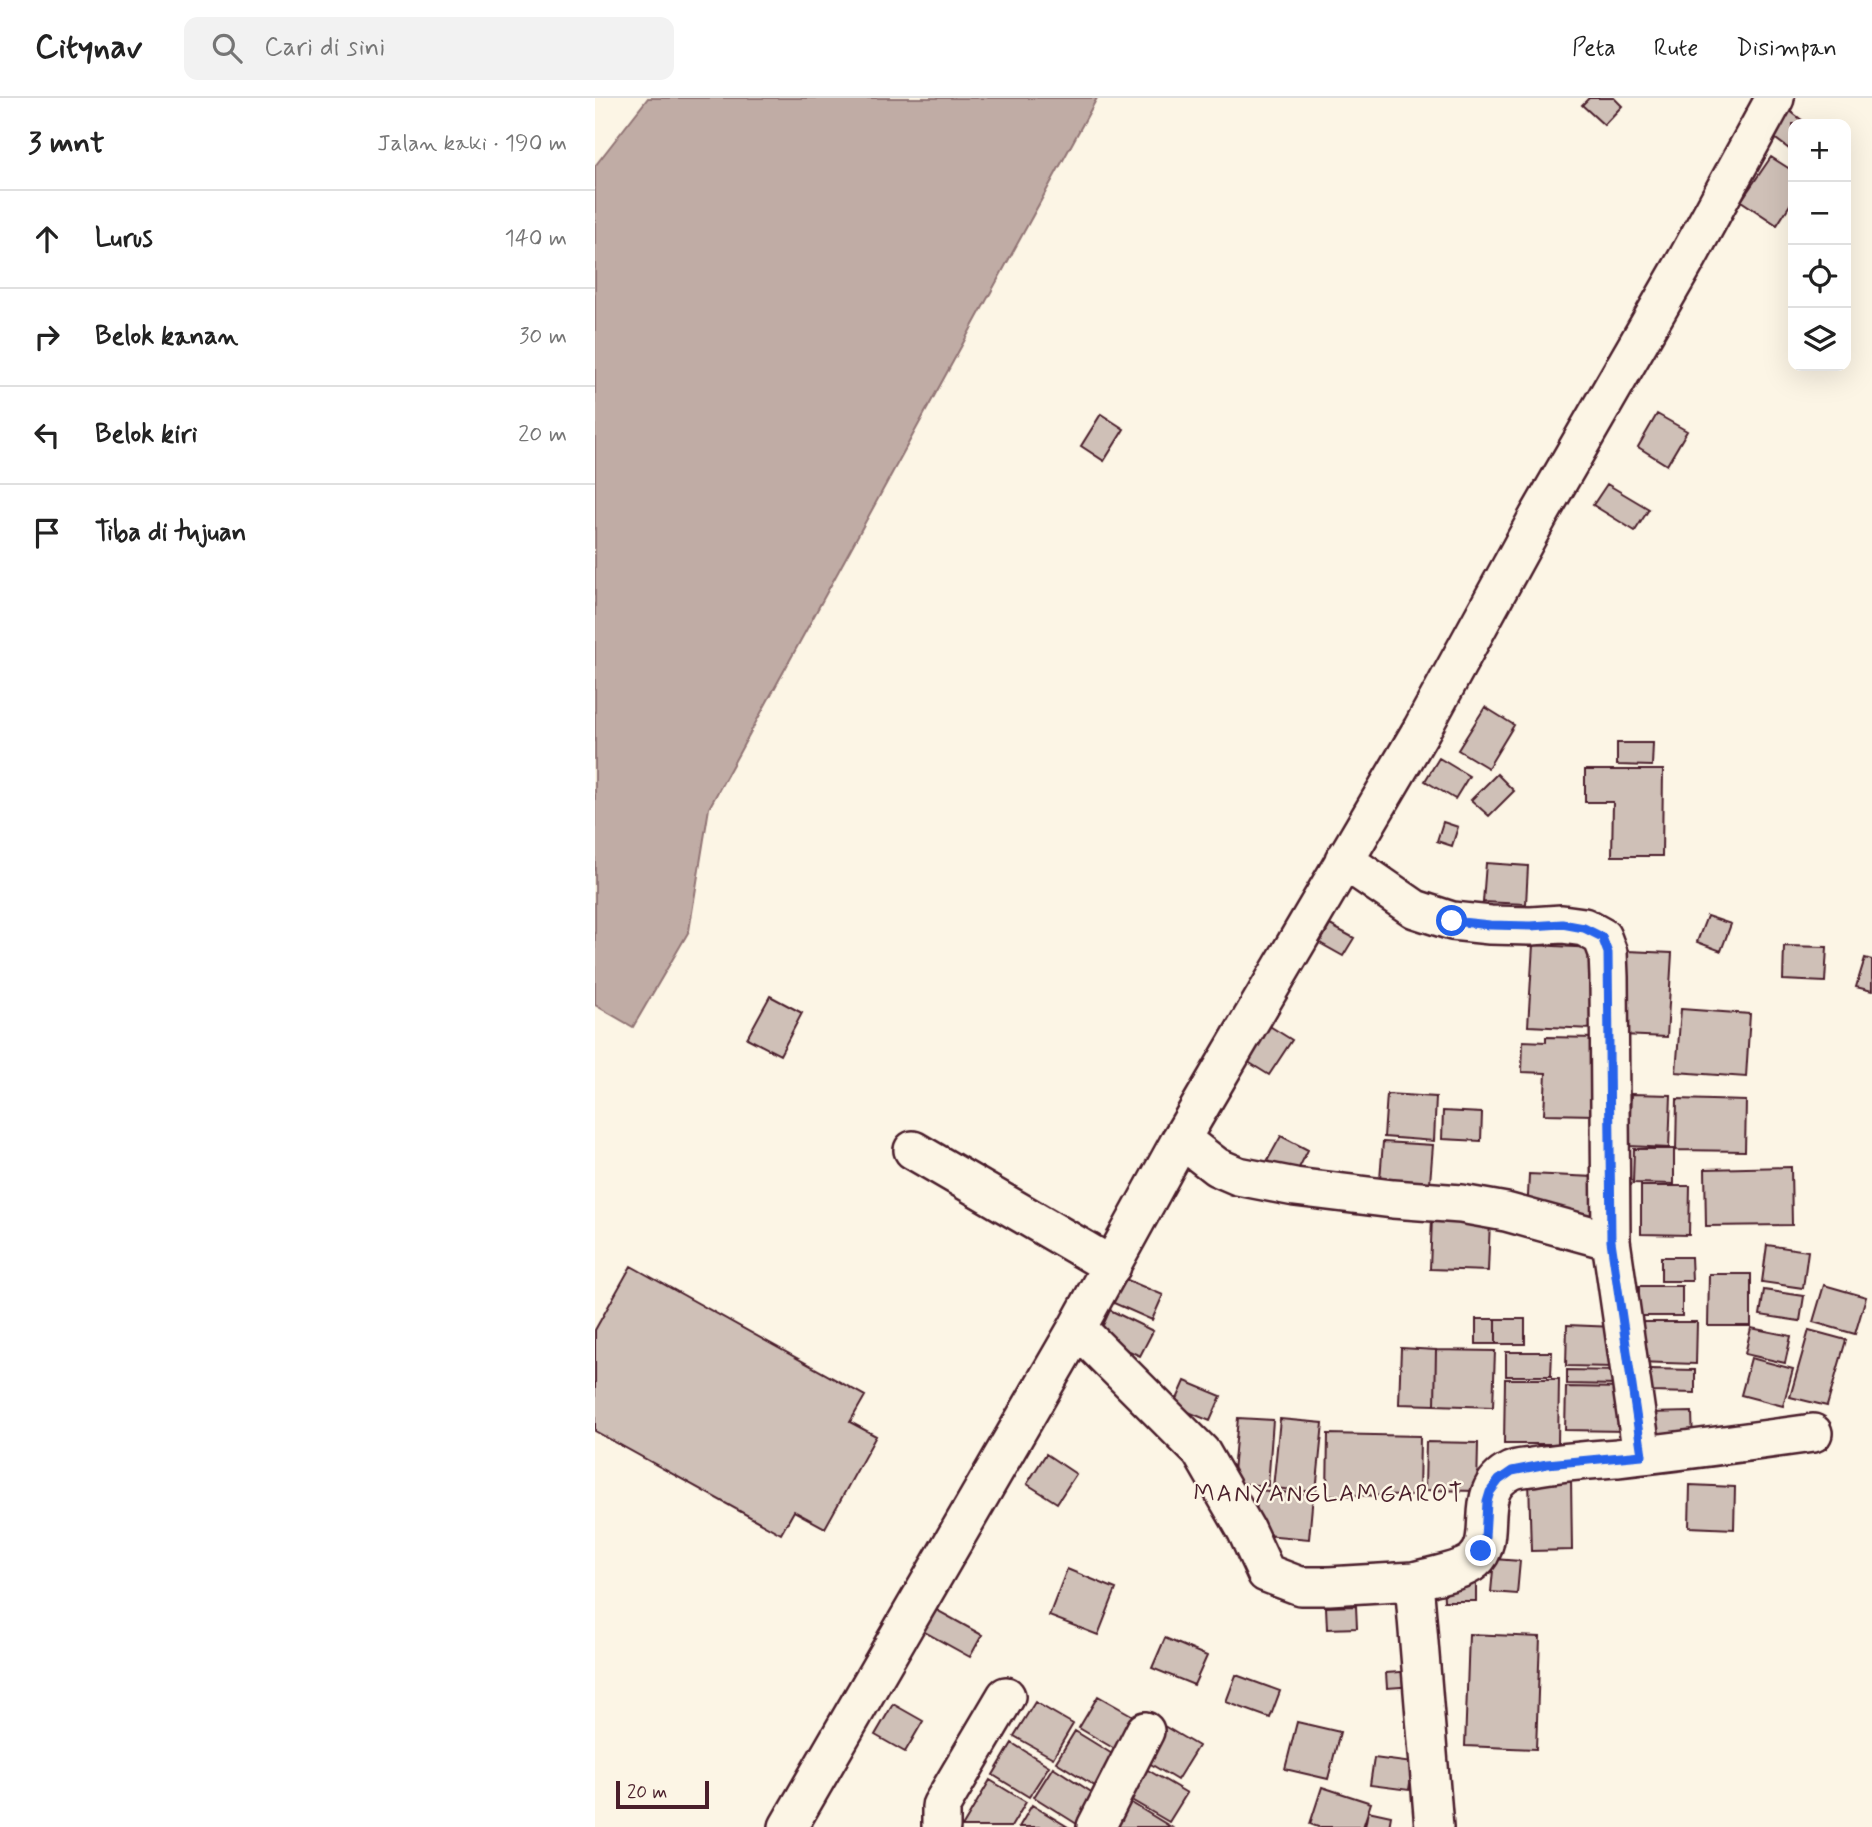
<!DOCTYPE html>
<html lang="id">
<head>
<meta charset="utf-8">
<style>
	body { margin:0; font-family:Mynerve,sans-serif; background:#f2f2f2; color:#222 }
	.controls { position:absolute; right:21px; top:21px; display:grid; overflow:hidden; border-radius:14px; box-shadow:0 7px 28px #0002 }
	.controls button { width:63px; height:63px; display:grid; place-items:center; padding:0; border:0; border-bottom:2px solid #e0e0e0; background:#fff; color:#222; font:35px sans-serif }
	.scale { position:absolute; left:21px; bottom:18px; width:93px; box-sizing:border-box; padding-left:7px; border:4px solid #4a1f2b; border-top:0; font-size:19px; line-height:24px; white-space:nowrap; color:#4a1f2b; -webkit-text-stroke:5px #fcf5e5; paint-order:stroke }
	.stop { position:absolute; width:21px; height:21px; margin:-16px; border:5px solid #2563eb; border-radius:50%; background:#fff }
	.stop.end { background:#2563eb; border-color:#fff; box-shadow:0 2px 7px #0008 }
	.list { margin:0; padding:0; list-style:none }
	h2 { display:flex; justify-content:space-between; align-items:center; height:91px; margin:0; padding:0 28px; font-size:30px }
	h2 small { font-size:23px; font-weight:400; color:#767676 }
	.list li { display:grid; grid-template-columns:46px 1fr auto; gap:21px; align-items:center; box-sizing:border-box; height:98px; padding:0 28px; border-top:2px solid #e0e0e0 }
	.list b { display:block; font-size:26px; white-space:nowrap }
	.list em { font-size:23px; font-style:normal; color:#767676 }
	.icon { flex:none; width:38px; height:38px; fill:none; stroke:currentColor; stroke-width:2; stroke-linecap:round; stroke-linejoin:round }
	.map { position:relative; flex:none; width:1277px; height:1729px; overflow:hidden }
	header { display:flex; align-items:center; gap:42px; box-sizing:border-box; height:98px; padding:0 35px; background:#fff; border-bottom:2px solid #e0e0e0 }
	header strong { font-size:33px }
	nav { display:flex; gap:38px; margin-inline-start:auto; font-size:24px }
	.search { width:490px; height:63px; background:#f2f2f2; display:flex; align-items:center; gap:18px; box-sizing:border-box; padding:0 24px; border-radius:14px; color:#767676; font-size:26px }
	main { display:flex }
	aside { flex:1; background:#fff }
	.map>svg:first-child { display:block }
	.water { fill:#c0aca5; stroke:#917474; stroke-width:2 }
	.building { fill:#cfc0b7; stroke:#4a1f2b; stroke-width:2 }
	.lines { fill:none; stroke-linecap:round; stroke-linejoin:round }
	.minor-casing { stroke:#4a1f2b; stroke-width:42 }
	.minor { stroke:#fcf5e5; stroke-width:37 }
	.route { stroke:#2563eb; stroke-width:9 }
	.labels { text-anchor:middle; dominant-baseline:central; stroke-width:5; stroke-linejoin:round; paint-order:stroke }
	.quarter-label { font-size:24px; letter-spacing:2px; fill:#4a1f2b; stroke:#fcf5e5 }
</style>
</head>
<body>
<header>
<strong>Citynav</strong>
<div class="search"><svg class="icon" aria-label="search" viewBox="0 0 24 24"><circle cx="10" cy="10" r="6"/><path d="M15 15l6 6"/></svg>Cari di sini</div>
<nav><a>Peta</a><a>Rute</a><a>Disimpan</a></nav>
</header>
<main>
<aside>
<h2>3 mnt<small>Jalan kaki · 190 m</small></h2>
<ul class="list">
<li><svg class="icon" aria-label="ahead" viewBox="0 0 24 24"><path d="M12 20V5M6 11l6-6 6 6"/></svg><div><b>Lurus</b></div><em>140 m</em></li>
<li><svg class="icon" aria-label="right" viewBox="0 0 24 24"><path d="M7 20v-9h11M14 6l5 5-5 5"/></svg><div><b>Belok kanan</b></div><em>30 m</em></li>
<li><svg class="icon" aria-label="left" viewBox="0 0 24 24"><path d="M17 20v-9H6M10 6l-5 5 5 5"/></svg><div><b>Belok kiri</b></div><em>20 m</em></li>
<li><svg class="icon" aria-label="arrive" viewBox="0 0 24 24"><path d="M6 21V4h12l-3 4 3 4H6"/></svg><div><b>Tiba di tujuan</b></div></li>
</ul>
</aside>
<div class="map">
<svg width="1277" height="1729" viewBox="0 0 1277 1729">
	<rect width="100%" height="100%" fill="#fcf5e5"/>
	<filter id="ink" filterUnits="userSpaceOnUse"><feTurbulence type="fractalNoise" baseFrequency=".0143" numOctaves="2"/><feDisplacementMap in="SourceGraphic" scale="14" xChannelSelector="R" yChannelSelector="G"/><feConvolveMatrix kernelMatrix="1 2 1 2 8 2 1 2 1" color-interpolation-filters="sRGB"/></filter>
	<g filter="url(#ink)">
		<path class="water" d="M53 0H502L114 710 94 833 38 929 0 907V68Z"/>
		<path class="building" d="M994 0H1019L1027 8 1009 27 987 7Z
			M1195 13 1212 26H1198V54L1177 38Z
			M1176 59 1198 73V102L1182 127 1146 103Z
			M506 316 529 331 509 363 486 348Z
			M1062 316 1092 333 1072 367 1043 349Z
			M1012 386 1054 411 1040 433 998 407Z
			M890 609 919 627 893 670 863 652Z
			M1022 645H1058L1057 668 1022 667Z
			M844 660 874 678 860 701 830 683Z
			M990 672H1068L1067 758H1017L1018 704H990Z
			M902 676 919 693 894 718 876 702Z
			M848 724 863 729 857 748 842 743Z
			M891 765 933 768 931 806 888 804Z
			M1112 818 1136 826 1126 853 1102 844Z
			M735 827 759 840 748 858 725 845Z
			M938 847 1001 850 997 931 933 928Z
			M1189 848 1232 849 1230 884 1188 882Z
			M1032 853 1077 855 1072 939 1027 937Z
			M1270 860 1277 862V893L1261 889Z
			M175 898 207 915 185 957 152 940Z
			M1086 911 1155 916 1151 979 1081 974Z
			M673 927 697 942 674 977 650 962Z
			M951 939 1002 940 1000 1017 949 1016 951 975 927 974 928 943 951 944Z
			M792 996 841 999 839 1043 789 1039Z
			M1036 996 1076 997 1074 1050 1034 1048Z
			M1082 1001 1151 1003 1150 1053 1081 1052Z
			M848 1013 887 1015 886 1043 847 1041Z
			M686 1038 713 1052 699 1080 671 1065Z
			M788 1044 838 1047 834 1097 784 1094Z
			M1039 1051H1079V1086L1038 1085Z
			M1196 1069 1197 1127 1111 1128 1110 1071Z
			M934 1076 999 1079 997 1123 932 1120Z
			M1046 1088H1095L1094 1137 1046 1136Z
			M837 1120 895 1122 893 1173 835 1171Z
			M1172 1147 1213 1153 1208 1190 1167 1184Z
			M1066 1159H1096L1097 1183H1066Z
			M36 1168 270 1298 255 1324 281 1338 230 1430 199 1413 186 1436 0 1333V1232Z
			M1114 1176H1156V1228H1113Z
			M523 1178 568 1197 557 1222 512 1202Z
			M1229 1187 1271 1199 1260 1236 1218 1224Z
			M1044 1188H1087V1218H1044Z
			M1169 1192 1209 1198 1205 1223 1165 1217Z
			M515 1212 558 1233 545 1258 503 1238Z
			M881 1221H901V1246H881Z
			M901 1221H930V1246H901Z
			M1042 1224H1102L1101 1266 1041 1264Z
			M972 1227 1020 1229 1018 1269 971 1268Z
			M1156 1230 1196 1238 1190 1265 1150 1256Z
			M1214 1232 1251 1242 1232 1308 1195 1299Z
			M806 1250 841 1252 840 1307 804 1306Z
			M841 1252 900 1253 898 1309 840 1307Z
			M911 1254H957L956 1278H911Z
			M1156 1260 1198 1271 1188 1308 1146 1297Z
			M1055 1271 1100 1272V1295L1055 1294Z
			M972 1272 1024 1273 1023 1287 972 1286Z
			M910 1281H964L963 1346H909Z
			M590 1283 626 1298 615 1323 579 1308Z
			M971 1289 1030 1290 1029 1333 970 1332Z
			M1097 1314 1098 1346 1052 1347 1051 1315Z
			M643 1320 678 1322 673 1388 637 1385Z
			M685 1321 728 1325 721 1394 678 1390Z
			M733 1336 825 1338 824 1398 732 1397Z
			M831 1344 883 1345 882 1393 830 1392Z
			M451 1356 481 1376 462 1405 432 1386Z
			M976 1380 977 1452 936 1453 934 1381Z
			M1095 1387 1140 1389 1139 1431 1094 1429Z
			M663 1392 718 1397 714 1441 659 1436Z
			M899 1461 925 1463 922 1496 896 1494Z
			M472 1471 521 1491 503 1537 454 1518Z
			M848 1478H881V1503H849Z
			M761 1508 762 1530 732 1531 731 1509Z
			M340 1511 387 1537 375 1559 328 1533Z
			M874 1536 945 1539 941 1651 870 1648Z
			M570 1540 612 1558 599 1587 557 1570Z
			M819 1573 820 1588 792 1590 791 1575Z
			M641 1577 685 1593 675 1620 631 1604Z
			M503 1598 549 1624 530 1657 484 1630Z
			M440 1604 478 1626 458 1660 419 1638Z
			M298 1606 328 1623 310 1654 280 1637Z
			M702 1624 745 1634 733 1681 690 1671Z
			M564 1625 603 1648 582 1682 544 1659Z
			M480 1633 527 1662 508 1693 461 1664Z
			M417 1645 454 1668 434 1699 398 1677Z
			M779 1660 818 1665 814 1692 775 1687Z
			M458 1669 504 1699 485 1728 439 1699Z
			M551 1671 592 1695 574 1724 533 1700Z
			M395 1682 431 1704 416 1729H367Z
			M727 1689 776 1705 768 1729H723L715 1726Z
			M535 1704 576 1729H519Z
			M437 1707 473 1729H424Z
			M773 1713 796 1718 794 1729H770Z"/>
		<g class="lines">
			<g class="minor-casing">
				<path id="minor" d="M749 762 820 811 857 823 895 827 936 828 967 826 989 829 1007 839 1013 855 1014 879 1016 1143 1047 1357
					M586 1041 622 1069 643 1078 700 1089 798 1101 866 1106 911 1114 1016 1143
					M318 1052 517 1168
					M482 1230 606 1354 651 1432 671 1475 705 1488H734L819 1483 839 1729
					M819 1483C836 1478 867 1474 879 1463 905 1440 875 1393 916 1373 922 1370 930 1370 937 1369 965 1364 994 1362 1022 1360 1088 1353 1153 1344 1218 1335
					M193 1729 482 1230 586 1041 827 631 943 419 1093 159 1180 0
					M346 1729V1708L411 1598
					M501 1729 550 1633"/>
			</g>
			<use href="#minor" class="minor"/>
		</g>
	</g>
	<g class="lines" filter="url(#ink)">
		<path class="route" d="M857 823 895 827 936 828 967 826 989 830 1007 839 1013 855 1016 1143 1047 1357 952 1366 917 1373 904 1382 895 1394 892 1404 890 1440 886 1453"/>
	</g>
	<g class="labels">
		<g class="quarter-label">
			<text x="734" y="1396">MANYANGLAMGAROT</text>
		</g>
	</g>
</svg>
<div class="controls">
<button>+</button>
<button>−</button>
<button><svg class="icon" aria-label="locate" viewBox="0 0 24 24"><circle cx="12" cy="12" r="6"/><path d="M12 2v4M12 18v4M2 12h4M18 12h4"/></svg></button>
<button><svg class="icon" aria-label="layers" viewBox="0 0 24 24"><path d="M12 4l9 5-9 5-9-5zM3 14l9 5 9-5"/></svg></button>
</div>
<div class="scale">20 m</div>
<div class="stop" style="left:857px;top:823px"></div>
<div class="stop end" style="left:886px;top:1453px"></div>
</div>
</main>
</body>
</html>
